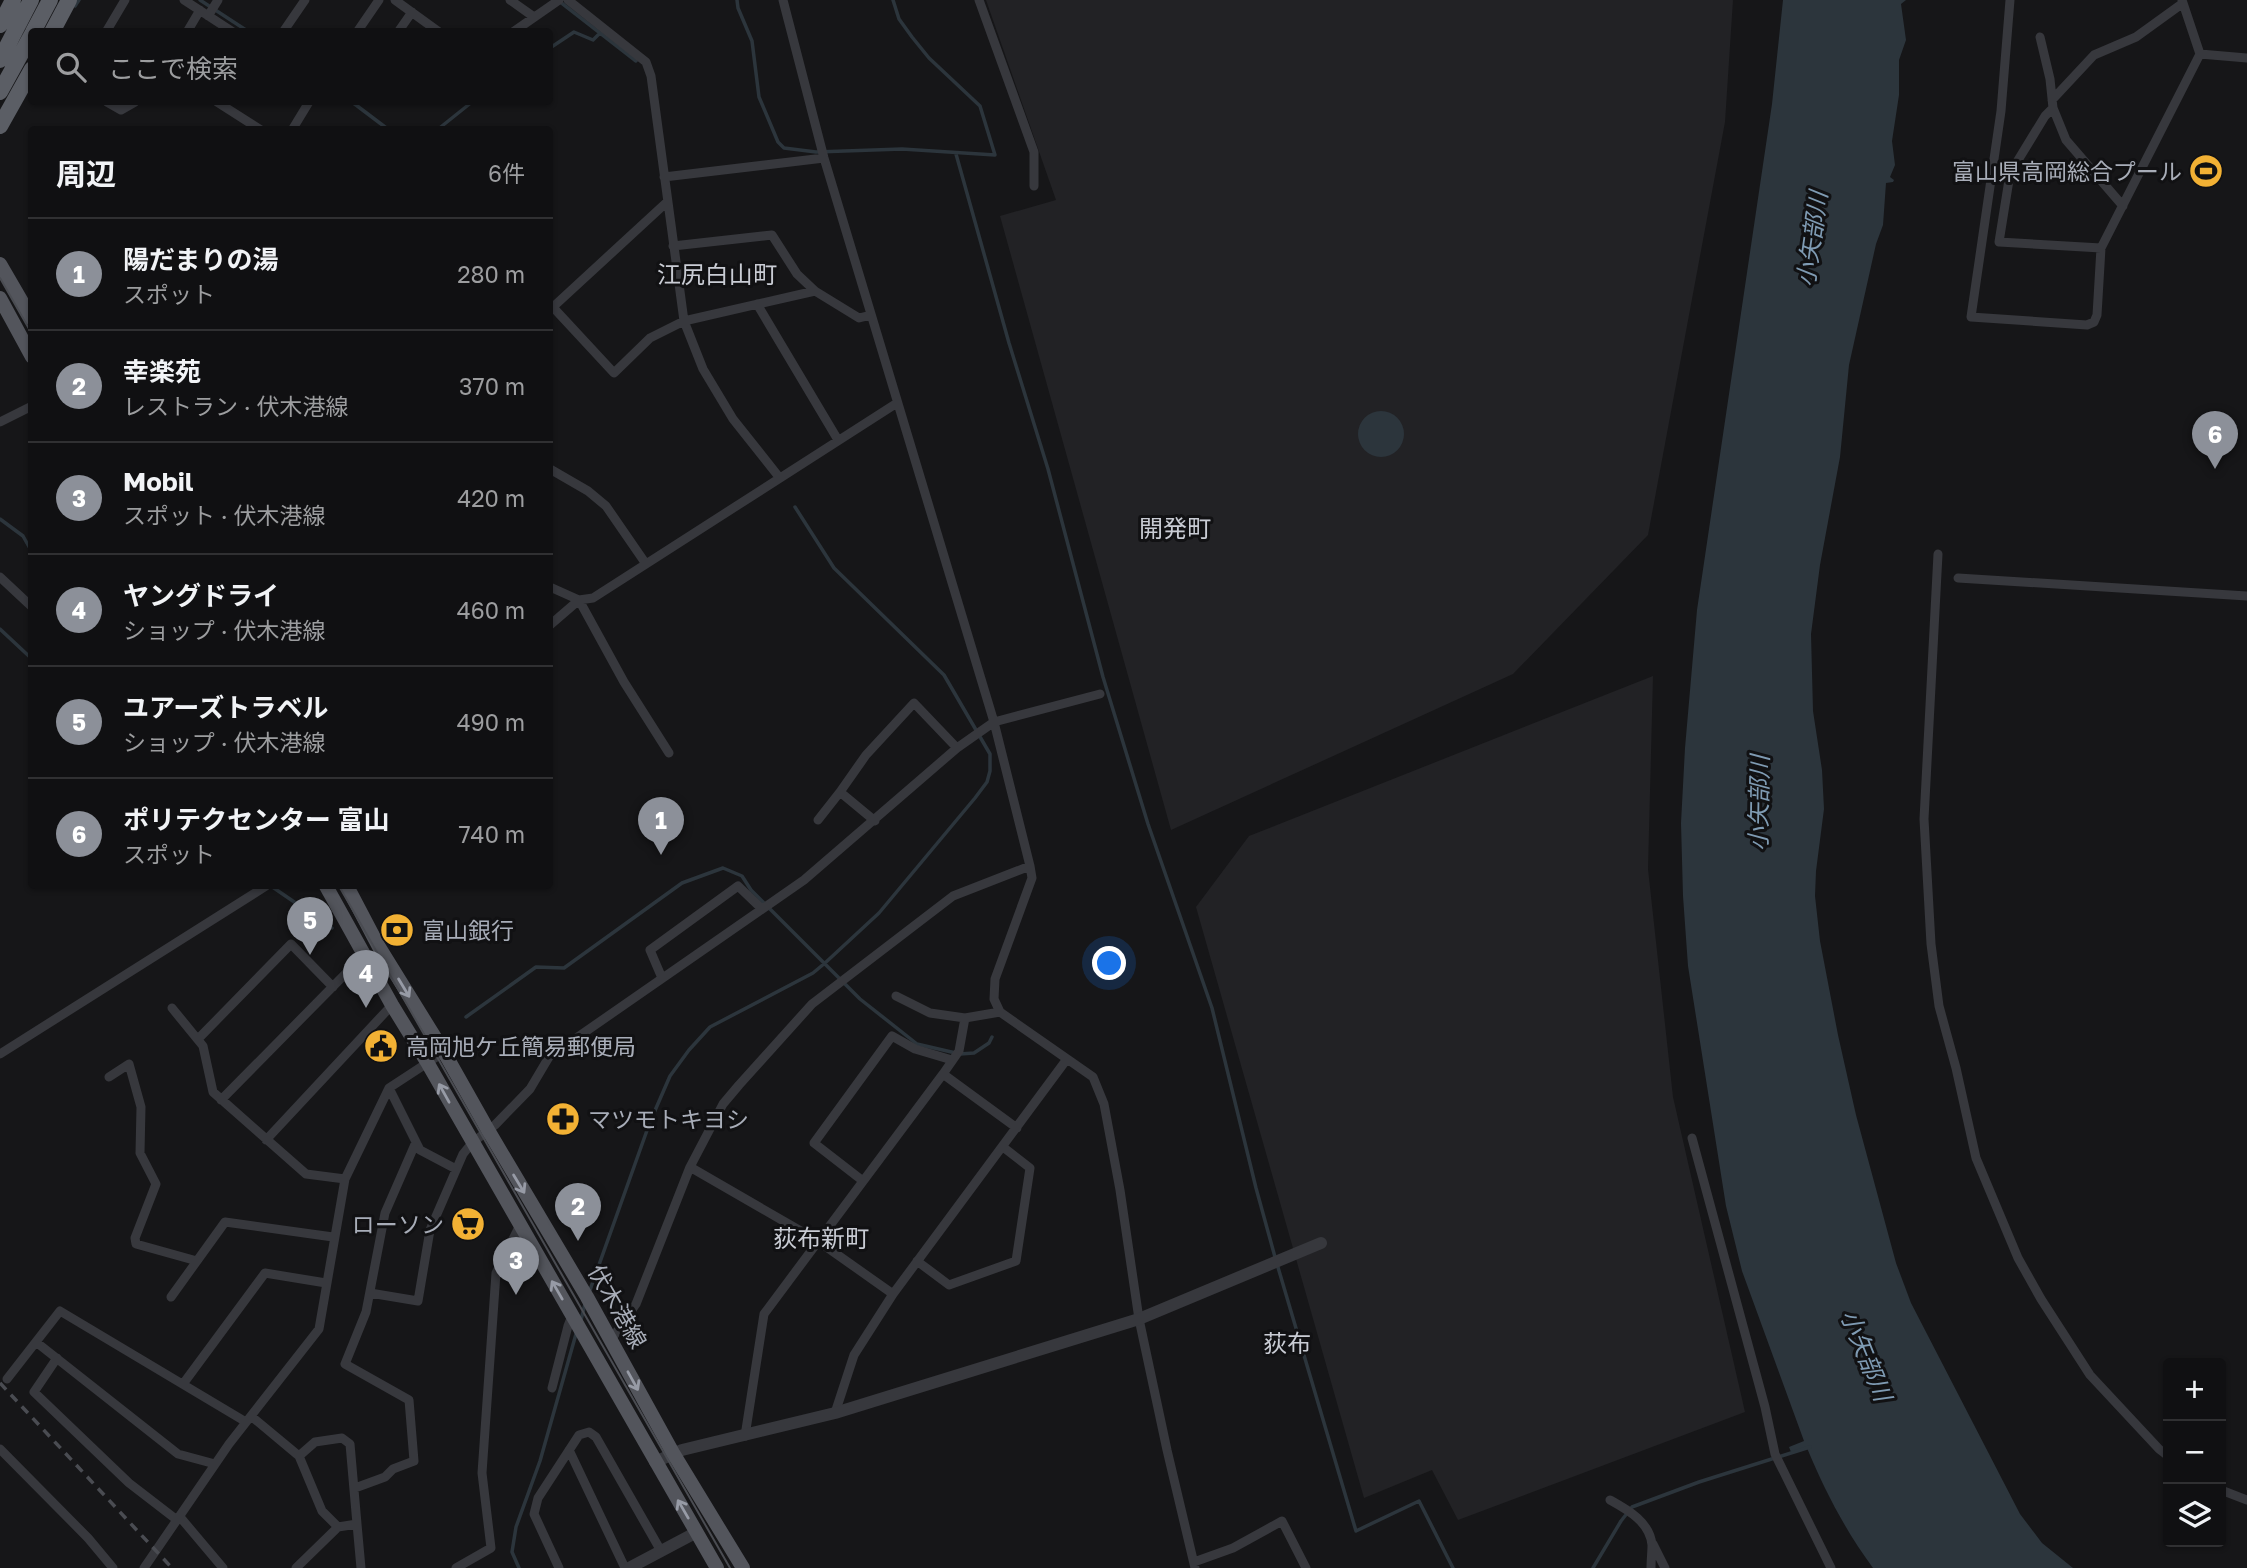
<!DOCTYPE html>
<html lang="ja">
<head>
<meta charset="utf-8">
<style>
	body { margin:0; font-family:"Golos Text","Noto Sans JP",sans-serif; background:#19191b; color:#f1f3f6 }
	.controls { position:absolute; right:21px; bottom:21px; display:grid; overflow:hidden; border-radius:7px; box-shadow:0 2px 5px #0004 }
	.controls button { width:63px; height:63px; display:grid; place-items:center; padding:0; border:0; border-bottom:2px solid #303032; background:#101012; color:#f1f3f6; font:35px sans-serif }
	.you { position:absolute; left:1110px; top:964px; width:24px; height:24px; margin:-18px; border:5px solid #fff; border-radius:50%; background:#1a73e8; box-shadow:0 0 0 10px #1a73e833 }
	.badge { display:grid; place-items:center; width:46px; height:46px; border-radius:50%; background:#8c9099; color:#fff; font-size:23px; font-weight:700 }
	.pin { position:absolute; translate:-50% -58px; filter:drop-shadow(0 2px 4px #0008) }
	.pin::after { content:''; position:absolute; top:37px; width:24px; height:21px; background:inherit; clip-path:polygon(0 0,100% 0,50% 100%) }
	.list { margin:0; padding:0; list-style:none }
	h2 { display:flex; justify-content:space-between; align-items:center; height:91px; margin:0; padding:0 28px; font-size:30px }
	h2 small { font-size:23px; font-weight:400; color:#9c9d9f }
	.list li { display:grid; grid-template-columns:46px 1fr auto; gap:21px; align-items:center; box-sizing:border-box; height:112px; padding:0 28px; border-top:2px solid #303032 }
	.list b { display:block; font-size:26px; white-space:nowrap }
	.list p { margin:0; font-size:23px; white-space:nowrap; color:#9c9d9f }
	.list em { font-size:23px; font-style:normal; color:#9c9d9f }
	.icon { flex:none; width:38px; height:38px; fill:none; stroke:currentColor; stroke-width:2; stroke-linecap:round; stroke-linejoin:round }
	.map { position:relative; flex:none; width:2247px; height:1568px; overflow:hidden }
	.search { position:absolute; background:#101012; box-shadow:0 2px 5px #0004; left:28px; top:28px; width:525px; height:77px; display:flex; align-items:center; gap:18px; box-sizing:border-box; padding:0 24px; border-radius:7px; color:#9c9d9f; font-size:26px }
	.panel { position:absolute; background:#101012; box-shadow:0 2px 5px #0004; left:28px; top:126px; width:525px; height:763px; border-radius:7px }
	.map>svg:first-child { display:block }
	.built { fill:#222225 }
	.water { fill:#2c353c }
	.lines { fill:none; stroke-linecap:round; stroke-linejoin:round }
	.stream { stroke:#2c353c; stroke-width:3.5 }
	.minor { stroke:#37383d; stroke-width:9 }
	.tertiary { stroke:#37383d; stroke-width:12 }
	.primary { stroke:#53555c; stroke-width:14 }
	.trunk { stroke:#5b5e65; stroke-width:16 }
	.tram { stroke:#4a4c52; stroke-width:2 }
	.rail { stroke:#4a4c52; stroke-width:3.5; stroke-dasharray:9 7; stroke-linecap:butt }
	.oneway { stroke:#979ba6 }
	.labels { text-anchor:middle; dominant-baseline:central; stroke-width:6; stroke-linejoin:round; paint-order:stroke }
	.poi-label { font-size:23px; fill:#a8adb8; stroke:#111113; text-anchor:start }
	.street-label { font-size:23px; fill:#a8adb8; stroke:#111113 }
	.water-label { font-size:24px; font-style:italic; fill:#7f9bb3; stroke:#111113 }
	.neighbourhood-label { font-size:24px; fill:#c9ccd4; stroke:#111113 }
</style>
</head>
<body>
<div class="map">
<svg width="2247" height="1568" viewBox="0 0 2247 1568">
	<rect width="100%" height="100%" fill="#161618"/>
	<path class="built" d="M986 0H1733L1725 122 1648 535 1513 674 1171 830 1000 216 1056 200Z
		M1653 676 1648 869 1673 1097 1745 1412 1458 1520 1432 1470 1364 1498 1196 907 1249 836Z"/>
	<path class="water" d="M1783 0H1906L1901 4 1906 40 1899 60V95L1892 141 1895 165 1890 177 1894 180 1893 182 1886 183 1883 225 1876 244 1849 365 1840 457 1820 565 1811 634 1813 711 1822 770 1824 809 1816 871 1815 896 1820 941 1838 1035 1856 1115 1896 1263 1911 1303 2020 1514 2042 1543 2073 1568H1873C1845 1530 1825 1491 1807 1448L1791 1452 1789 1447 1804 1441 1742 1271 1726 1206 1688 966 1683 896 1681 823 1685 748 1697 610 1772 104Z
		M1358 434a23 23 0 1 1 46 0a23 23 0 1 1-46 0Z"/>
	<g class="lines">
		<path class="stream" d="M200 0 249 32
			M737 0 738 8 752 41 759 97 778 142 784 148 816 152 902 149 995 155 980 106 929 58 912 37 899 19 893 0
			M559 1 636 61
			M73 5 75 6 79 0
			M550 48 574 32 593 40 600 33
			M352 102 389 130
			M437 130 472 102
			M956 154 1009 343 1048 469 1103 677 1148 824 1212 1008 1256 1188 1275 1257
			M0 519 23 536 32 552
			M0 629 32 659
			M271 886 332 928
			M466 1017 536 967 564 968 682 883 723 868 742 876 751 890 860 999 917 1044 960 1054 974 1053 989 1043 992 1037
			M1277 1264 1356 1531 1419 1501 1453 1568
			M590 1290 650 1122 670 1076 689 1050 710 1027 813 973 825 963 879 913 975 798 987 782 990 771V754L944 675 834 568 795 507
			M581 1320 585 1304
			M519 1568 512 1552 516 1527 540 1461 576 1334
			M1593 1568 1621 1521 1632 1507 1699 1482 1810 1447"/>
		<path class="minor" d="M184 0 233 32
			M395 0 439 32
			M510 0 534 17
			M568 0 646 62 651 76 684 321 703 369 733 419 779 477
			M783 0 824 158 994 722 1030 866 1032 878 995 979 994 999 1000 1012 1093 1077 1104 1104 1120 1190 1139 1319 1167 1450 1195 1568
			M979 0 1034 152V186
			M2010 0 2001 111 1971 317 2087 325 2094 322 2097 315 2101 248 2200 54 2182 0
			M208 16 218 0
			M106 32 125 0
			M187 32 200 10
			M283 32 305 0
			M357 32 379 0
			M398 32 412 12
			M513 32 559 0
			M2040 37 2050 79 2053 108 2066 140 2123 206
			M2200 54 2247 58
			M2052 100 2094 55 2136 37 2183 3
			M107 102 121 110 135 102
			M217 102 261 130
			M2053 108 2045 116 2012 170 2009 180 1999 242 2101 248
			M292 130 309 102
			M664 177 824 158
			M673 246 772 235 797 274 815 291
			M550 304 614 373 650 338 684 321 815 291 859 318 871 315
			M757 304 838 440
			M553 307 667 202
			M0 422 32 406
			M550 469 588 491 606 506 646 564
			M1938 554 1924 819 1931 944 1939 1006 1956 1068 1976 1158 2018 1258 2041 1299 2090 1375 2159 1449 2168 1456
			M0 577 32 607
			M1958 578 2247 596
			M550 587 579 600 593 598 897 403
			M579 600 624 682 669 753
			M550 625 579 600
			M818 820 840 792
			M875 821 840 792 866 755 914 703 957 748
			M662 978 650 950 738 886 762 909
			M896 996 930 1013 965 1018 1000 1012
			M172 1008 203 1046 213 1092 306 1174 345 1179
			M198 1039 291 944 333 987
			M0 1054 266 886
			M943 1074 959 1051 965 1018
			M109 1077 129 1064 141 1107 140 1153 156 1184 135 1238 136 1244 197 1261
			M389 1088 420 1150 456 1169
			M221 1100 364 955
			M1692 1138 1765 1407 1775 1454 1831 1568
			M266 1140 392 1005
			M690 1167 818 1241 893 1294
			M863 1181 814 1143 892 1036 915 1049 952 1060
			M917 1261 949 1285 1016 1261 1030 1168 1003 1147
			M370 1293 418 1301 430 1230 463 1154 472 1143 495 1125 530 1089 549 1057 804 880 957 748 994 722 1100 694
			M171 1297 225 1222 333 1237
			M611 1340 636 1304 690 1167 723 1104 739 1085 812 1004 953 896 1030 866
			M36 1342 178 1454 215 1464
			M57 1358 34 1392 129 1483 177 1520
			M7 1379 60 1311 246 1422
			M183 1384 265 1273 326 1283
			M552 1388 568 1326 572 1316
			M835 1413 854 1355 893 1294 1067 1059
			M251 1416 299 1456 322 1511 338 1527
			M745 1436 764 1314 943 1074 1017 1128
			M0 1449 88 1538 113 1568
			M569 1450 625 1568
			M299 1456 315 1442 342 1438 350 1444 357 1524
			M355 1488 385 1477 393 1469 414 1461 409 1400 345 1364 366 1312 385 1213 416 1142
			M2221 1490 2247 1500
			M1610 1500C1628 1510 1650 1522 1652 1545 1652 1552 1651 1560 1651 1568
			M180 1517 223 1568
			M1653 1544 1665 1568
			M1194 1562 1233 1548 1282 1521 1306 1568
			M144 1568 229 1444 319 1329 345 1179 389 1088 444 1052
			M296 1568 338 1527 357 1524 361 1568
			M456 1568 491 1548 482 1473 496 1273 520 1225
			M559 1568 534 1514 538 1498 579 1435 589 1432 596 1437 661 1551"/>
		<path class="tertiary" d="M655 1462 682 1450 835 1413 1139 1319 1321 1243
			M629 1568 697 1532"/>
		<path class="primary" d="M0 264 32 319
			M0 298 32 357
			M326 886 392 1005 427 1062 717 1568
			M347 886 379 947 444 1052 488 1130 587 1297 673 1453 743 1568"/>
		<path class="trunk" d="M0 25 13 0
			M33 32 50 0
			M52 32 69 0
			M0 60 31 0
			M0 92 32 34
			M0 126 32 69"/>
		<path class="tram" d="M0 278 32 334
			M339 886 730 1568"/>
		<path class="rail" d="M0 1383 172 1568"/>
	</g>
	<defs><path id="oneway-shaft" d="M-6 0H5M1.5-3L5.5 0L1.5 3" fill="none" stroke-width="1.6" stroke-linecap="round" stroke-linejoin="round" transform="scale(1.75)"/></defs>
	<g class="oneway">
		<use href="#oneway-shaft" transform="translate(404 988) rotate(59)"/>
		<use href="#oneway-shaft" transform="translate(444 1093) rotate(-119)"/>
		<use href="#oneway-shaft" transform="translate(519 1184) rotate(59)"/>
		<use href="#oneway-shaft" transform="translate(557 1290) rotate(-120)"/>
		<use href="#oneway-shaft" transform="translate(633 1381) rotate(61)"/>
		<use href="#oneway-shaft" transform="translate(683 1509) rotate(-120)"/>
	</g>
	<defs>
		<g id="stadium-disc" transform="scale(1.75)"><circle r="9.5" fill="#f2b134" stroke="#111113"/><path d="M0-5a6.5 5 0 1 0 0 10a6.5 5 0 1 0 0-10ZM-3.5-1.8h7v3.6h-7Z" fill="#111"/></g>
		<g id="bank-disc" transform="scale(1.75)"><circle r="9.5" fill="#f2b134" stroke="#111113"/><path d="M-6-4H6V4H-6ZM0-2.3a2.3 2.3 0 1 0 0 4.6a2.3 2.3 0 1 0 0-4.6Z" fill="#111"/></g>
		<g id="civic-disc" transform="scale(1.75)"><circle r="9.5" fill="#f2b134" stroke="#111113"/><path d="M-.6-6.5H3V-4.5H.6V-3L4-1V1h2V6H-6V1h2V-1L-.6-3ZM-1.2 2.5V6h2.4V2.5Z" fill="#111"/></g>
		<g id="pharmacy-disc" transform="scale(1.75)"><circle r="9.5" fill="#f2b134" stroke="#111113"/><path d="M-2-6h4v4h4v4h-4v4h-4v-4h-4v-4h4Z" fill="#111"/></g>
		<g id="supermarket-disc" transform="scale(1.75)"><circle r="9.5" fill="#f2b134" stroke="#111113"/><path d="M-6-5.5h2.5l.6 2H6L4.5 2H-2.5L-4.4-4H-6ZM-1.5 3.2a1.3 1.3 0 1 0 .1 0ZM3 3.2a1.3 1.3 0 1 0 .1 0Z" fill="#111"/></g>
	</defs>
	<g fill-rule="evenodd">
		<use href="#stadium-disc" x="2206" y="171"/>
		<use href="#bank-disc" x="397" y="930"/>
		<use href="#civic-disc" x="381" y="1046"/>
		<use href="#pharmacy-disc" x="563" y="1119"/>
		<use href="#supermarket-disc" x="468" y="1224"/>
	</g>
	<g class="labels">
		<g class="poi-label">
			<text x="2182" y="171" text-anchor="end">富山県高岡総合プール</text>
			<text x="422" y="930">富山銀行</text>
			<text x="406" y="1046">高岡旭ケ丘簡易郵便局</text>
			<text x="588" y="1119">マツモトキヨシ</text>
			<text x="444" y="1224" text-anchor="end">ローソン</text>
		</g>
		<g class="street-label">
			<text transform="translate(618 1306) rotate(60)">伏木港線</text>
		</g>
		<g class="water-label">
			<text transform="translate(1811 239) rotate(-82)">小矢部川</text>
			<text transform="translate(1758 803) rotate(-89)">小矢部川</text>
			<text transform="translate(1867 1355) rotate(68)">小矢部川</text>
		</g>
		<g class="neighbourhood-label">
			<text x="717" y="273">江尻白山町</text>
			<text x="1175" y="527">開発町</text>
			<text x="821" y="1237">荻布新町</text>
			<text x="1287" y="1342">荻布</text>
		</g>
	</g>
</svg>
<div class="controls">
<button>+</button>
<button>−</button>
<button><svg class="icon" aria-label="layers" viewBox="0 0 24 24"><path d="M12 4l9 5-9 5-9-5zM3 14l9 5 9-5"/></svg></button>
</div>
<div class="you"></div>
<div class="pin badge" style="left:661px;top:855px">1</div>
<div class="pin badge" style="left:578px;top:1241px">2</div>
<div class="pin badge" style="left:516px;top:1295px">3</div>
<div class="pin badge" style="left:366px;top:1008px">4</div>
<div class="pin badge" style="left:310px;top:955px">5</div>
<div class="pin badge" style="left:2215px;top:469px">6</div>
<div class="search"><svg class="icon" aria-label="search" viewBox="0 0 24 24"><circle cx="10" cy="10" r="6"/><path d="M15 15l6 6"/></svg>ここで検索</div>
<section class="panel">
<h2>周辺<small>6件</small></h2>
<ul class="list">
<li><span class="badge">1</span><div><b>陽だまりの湯</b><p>スポット</p></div><em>280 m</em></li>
<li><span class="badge">2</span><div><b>幸楽苑</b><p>レストラン · 伏木港線</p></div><em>370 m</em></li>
<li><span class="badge">3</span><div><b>Mobil</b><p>スポット · 伏木港線</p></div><em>420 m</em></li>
<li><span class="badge">4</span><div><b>ヤングドライ</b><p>ショップ · 伏木港線</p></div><em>460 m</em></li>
<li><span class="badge">5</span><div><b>ユアーズトラベル</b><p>ショップ · 伏木港線</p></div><em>490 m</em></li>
<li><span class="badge">6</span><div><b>ポリテクセンター 富山</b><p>スポット</p></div><em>740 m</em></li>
</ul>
</section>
</div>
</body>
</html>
